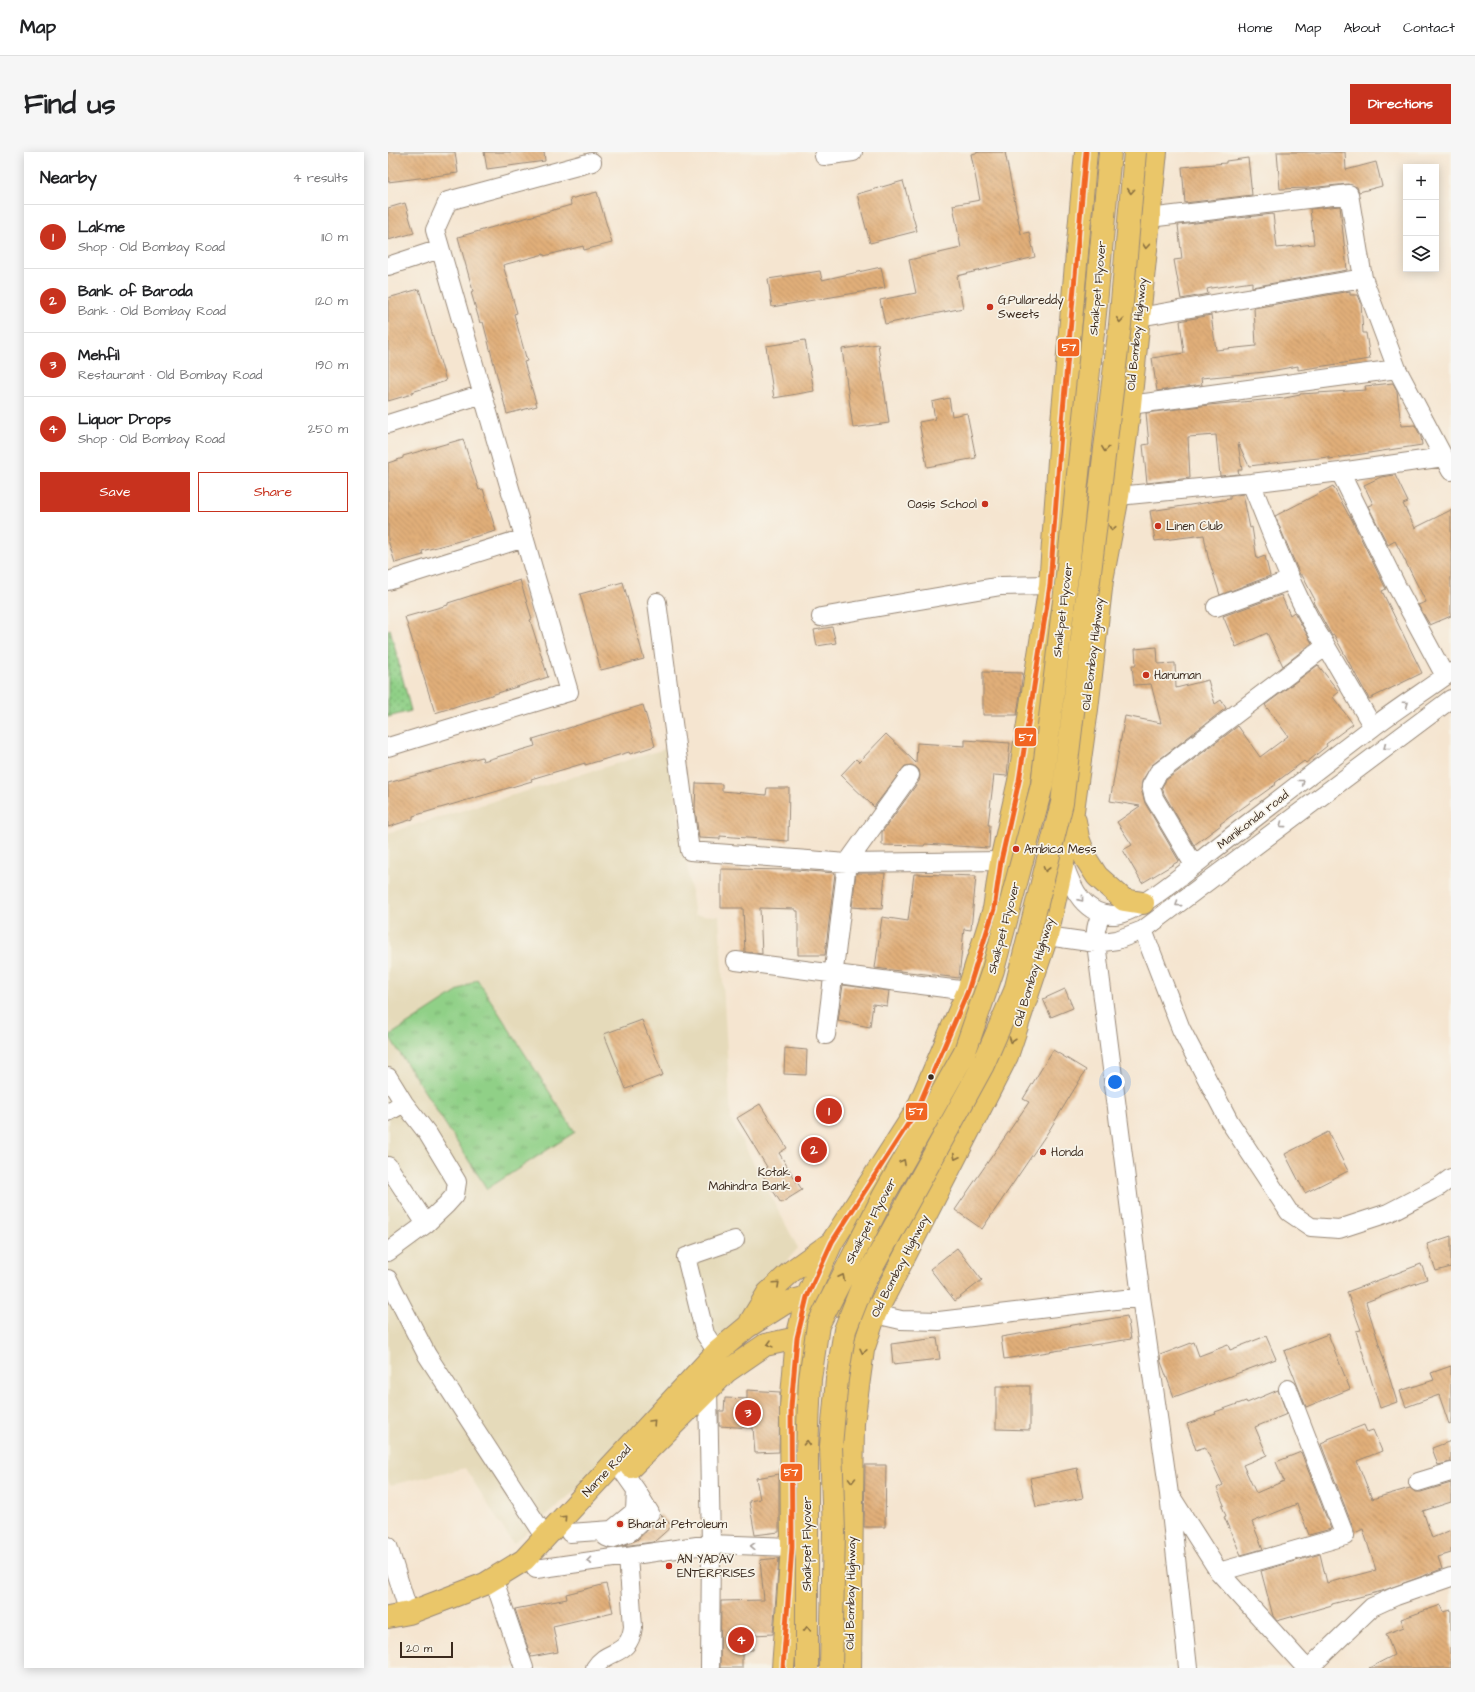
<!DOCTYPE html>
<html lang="en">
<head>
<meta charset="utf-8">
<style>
	body { margin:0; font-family:"Architects Daughter",sans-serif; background:#f6f6f6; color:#202124 }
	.controls { position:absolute; right:12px; top:12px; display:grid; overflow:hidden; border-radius:0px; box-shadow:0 2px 10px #0003 }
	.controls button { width:36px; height:36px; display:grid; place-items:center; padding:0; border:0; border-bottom:1px solid #e0e0e0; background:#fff; color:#202124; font:20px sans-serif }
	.scale { position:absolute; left:12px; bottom:10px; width:53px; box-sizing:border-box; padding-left:4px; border:2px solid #3b2a1e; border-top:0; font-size:11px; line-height:14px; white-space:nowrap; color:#3b2a1e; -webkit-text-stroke:3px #f7f3e8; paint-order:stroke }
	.you { position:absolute; left:727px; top:930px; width:14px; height:14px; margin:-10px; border:3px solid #fff; border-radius:50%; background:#1a73e8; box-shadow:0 0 0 6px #1a73e833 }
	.badge { display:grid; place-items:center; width:26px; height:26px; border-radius:50%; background:#c8321e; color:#fff; font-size:13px; font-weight:700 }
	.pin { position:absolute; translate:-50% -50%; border:2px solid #fff; box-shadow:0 1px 4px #0006 }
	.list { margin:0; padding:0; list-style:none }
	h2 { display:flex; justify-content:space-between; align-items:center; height:52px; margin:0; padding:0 16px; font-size:17px }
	h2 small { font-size:13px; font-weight:400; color:#757577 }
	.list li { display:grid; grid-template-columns:26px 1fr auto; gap:12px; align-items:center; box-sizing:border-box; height:64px; padding:0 16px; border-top:1px solid #e0e0e0 }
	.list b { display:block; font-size:15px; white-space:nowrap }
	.list p { margin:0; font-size:13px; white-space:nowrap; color:#757577 }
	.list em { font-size:13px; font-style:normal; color:#757577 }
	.actions { display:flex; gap:8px; padding:12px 16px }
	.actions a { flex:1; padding:9px 0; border:1px solid #c8321e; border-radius:0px; text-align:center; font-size:14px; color:#c8321e }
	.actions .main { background:#c8321e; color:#fff }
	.icon { flex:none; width:22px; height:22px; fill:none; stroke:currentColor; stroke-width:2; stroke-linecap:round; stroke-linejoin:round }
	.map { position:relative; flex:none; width:1063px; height:1516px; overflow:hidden; border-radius:0px }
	header { display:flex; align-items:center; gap:24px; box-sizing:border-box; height:56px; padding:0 20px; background:#fff; border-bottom:1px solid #e0e0e0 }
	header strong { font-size:19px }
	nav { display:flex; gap:22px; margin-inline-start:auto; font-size:14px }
	.intro { display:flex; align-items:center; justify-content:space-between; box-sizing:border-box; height:96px; padding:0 24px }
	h1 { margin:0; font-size:28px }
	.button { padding:10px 18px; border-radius:0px; background:#c8321e; color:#fff; font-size:14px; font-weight:700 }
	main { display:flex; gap:24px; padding:0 24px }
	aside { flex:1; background:#fff; border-radius:0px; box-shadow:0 2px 10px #0003 }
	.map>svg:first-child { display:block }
	.built { fill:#e5daba }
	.grass { fill:url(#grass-tufts); stroke:#667d52 }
	.park { fill:url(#park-dots); stroke:#667d52 }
	.building { fill:url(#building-back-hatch) }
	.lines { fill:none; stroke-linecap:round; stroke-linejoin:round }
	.minor-casing { stroke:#988877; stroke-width:20 }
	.major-casing { stroke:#988877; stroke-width:24 }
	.minor { stroke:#fff; stroke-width:18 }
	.major { stroke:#eac669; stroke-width:22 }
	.major-bridge-casing { stroke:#988877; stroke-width:24; stroke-linecap:butt }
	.major-bridge { stroke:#eac669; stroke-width:22 }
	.bus-1-casing { stroke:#f7f3e8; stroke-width:8 }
	.bus-1 { stroke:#f26522; stroke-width:5 }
	.oneway { stroke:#8a7040 }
	.oneway2 { stroke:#a79f9a }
	.poi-dot { fill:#c8321e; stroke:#f7f3e8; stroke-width:1.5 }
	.bus-dot { fill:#3b2a1e; stroke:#f7f3e8; stroke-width:1.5 }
	.labels { text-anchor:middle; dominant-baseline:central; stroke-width:3.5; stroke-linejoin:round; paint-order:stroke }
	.street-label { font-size:12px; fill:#3b2a1e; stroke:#f7f3e8 }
	.poi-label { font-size:12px; fill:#3b2a1e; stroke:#f7f3e8; text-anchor:start }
	.line-badge { stroke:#f7f3e8; stroke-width:1.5 }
	.badge-label { font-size:11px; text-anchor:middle; font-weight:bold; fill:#fff }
</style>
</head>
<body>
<header>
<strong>Map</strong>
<nav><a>Home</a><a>Map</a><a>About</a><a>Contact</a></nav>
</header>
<div class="intro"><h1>Find us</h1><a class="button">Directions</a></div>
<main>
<aside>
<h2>Nearby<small>4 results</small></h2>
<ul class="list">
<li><span class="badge">1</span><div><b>Lakme</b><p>Shop · Old Bombay Road</p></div><em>110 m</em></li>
<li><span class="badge">2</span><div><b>Bank of Baroda</b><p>Bank · Old Bombay Road</p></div><em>120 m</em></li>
<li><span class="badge">3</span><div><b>Mehfil</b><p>Restaurant · Old Bombay Road</p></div><em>190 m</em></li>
<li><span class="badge">4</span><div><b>Liquor Drops</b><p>Shop · Old Bombay Road</p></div><em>250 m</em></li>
</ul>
<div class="actions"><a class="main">Save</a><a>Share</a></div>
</aside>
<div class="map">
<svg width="1063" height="1516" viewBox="0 0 1063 1516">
	<defs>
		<pattern id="grass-tufts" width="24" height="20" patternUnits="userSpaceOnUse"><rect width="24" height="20" fill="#90d087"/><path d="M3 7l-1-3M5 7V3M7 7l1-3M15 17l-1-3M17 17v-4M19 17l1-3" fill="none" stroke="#77a96e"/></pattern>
		<pattern id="park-dots" width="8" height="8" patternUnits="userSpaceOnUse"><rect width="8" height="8" fill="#90d087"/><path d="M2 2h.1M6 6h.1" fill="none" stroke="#77a96e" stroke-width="1.8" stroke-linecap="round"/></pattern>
		<pattern id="building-back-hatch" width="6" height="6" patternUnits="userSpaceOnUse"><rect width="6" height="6" fill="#e1af79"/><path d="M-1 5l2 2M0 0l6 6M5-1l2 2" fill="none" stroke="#b88f63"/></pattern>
	</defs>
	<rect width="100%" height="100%" fill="#f7f3e8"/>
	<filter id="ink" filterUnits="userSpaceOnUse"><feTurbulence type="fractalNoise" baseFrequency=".025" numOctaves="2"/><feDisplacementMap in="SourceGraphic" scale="8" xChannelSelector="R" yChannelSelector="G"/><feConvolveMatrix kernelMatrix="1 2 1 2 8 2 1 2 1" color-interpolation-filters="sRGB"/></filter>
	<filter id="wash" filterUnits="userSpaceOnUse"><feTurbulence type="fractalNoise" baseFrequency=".012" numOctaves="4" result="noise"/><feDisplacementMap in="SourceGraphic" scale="16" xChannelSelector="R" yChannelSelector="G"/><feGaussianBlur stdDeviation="0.9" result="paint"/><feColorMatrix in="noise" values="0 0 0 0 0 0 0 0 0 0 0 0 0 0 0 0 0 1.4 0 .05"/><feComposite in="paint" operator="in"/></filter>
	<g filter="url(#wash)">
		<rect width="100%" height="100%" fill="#f5e5d0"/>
		<path class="built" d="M280 596 307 763 331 764 343 968 410 1096 237 1296 125 1392 77 1316 2 1333 0 1327V681Z"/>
		<path class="grass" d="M89 827 187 980 99 1037 1 884Z"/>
		<path class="park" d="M2 477 23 559 0 565V478Z"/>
		<g id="blocks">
			<path class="building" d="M0 0H67L70 21 0 30Z
				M96 0H156L157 9 99 17Z
				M592 0H617L633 82 641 80 647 105 569 124 575 156 497 172 492 148 528 141 521 108 573 96 565 53 592 48 583 2Z
				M889 0H957L958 18 988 10 994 34 971 40 969 35 960 32 920 36 892 37Z
				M860 6 864 43 797 51 794 15 838 11V9Z
				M515 29 529 79 482 91 469 42Z
				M209 40 224 91 196 98 195 94 156 104V102L115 113 129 161 126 162 139 209 136 210 149 254 119 262 95 170 92 171 83 140 85 139 70 85 183 53 182 47Z
				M17 51 26 81 0 88V56Z
				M952 54 959 118 864 135V130L823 136 819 137 820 142 793 147 786 108 794 107 790 73 885 62 889 96 926 92 922 57Z
				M493 115 497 136 384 155 380 127 432 119 434 128Z
				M31 137 58 229 24 240V242L0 249V146Z
				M962 139V143H970L973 150 975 181H978L982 207 910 218V214L877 220 813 226 814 233 769 239 764 206 796 201 792 169 823 163 828 198 868 194 866 156Z
				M417 188 426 239 386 246 378 194Z
				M490 192 501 271 465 276 454 197Z
				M1005 231 1009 239 1013 274 1027 273 1033 285 1034 293 941 307V305L911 308 861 314 850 291 854 318H850L851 322 832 324 828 283 800 285 802 326 759 331 755 293 761 292 758 261 821 253 897 246 912 243V242L978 238 977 234Z
				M561 246 564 264 579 261 588 306 539 315 531 270 547 267 544 250Z
				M75 287 91 338 95 337 108 379 34 399 35 403 7 411 0 388V311L15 306V304Z
				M1007 323 1020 350 1015 352 1027 376 1063 358V464L1042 473 1030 453 1038 450 1007 389 1000 393 980 354 985 352 976 333 993 325Z
				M945 334 961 364H962L998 437 994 439 1034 521 981 547 946 483 944 484 925 450 927 448 914 423H912L887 364Z
				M855 342 862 376 864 375 869 407 877 404 882 424 832 443 820 405 816 383 767 389 762 359 842 347V344Z
				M132 428 144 467 142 468 160 525 47 561 17 465 60 453V451Z
				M235 430 256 507 213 518 192 442Z
				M893 443 902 463 906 460 924 491 895 514 879 481 848 495 835 464Z
				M444 475 448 491 429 494 426 478Z
				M769 495 770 512 787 511 788 536 820 528 827 552 833 548 838 556 764 613 754 629 753 637 757 651 791 709 754 731 735 698 744 693 729 670 752 654 722 649 737 564 773 571 763 532 746 533 744 513H748L747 497Z
				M930 513 951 540 945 545 965 572 938 592 939 594 918 611 916 609 887 631 888 632 832 672 833 673 806 693 776 642 774 635 778 628 850 574 872 605 900 584 877 553Z
				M595 520 635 521 629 563H595Z
				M255 553 267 594 242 602 241 600 197 613V611L143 627 144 629 25 664V667L0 675V631L94 605 95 609 147 594 145 587Z
				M498 582 528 611 529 591 577 594V588L622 591 619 624 606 623 600 673H602L601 696 537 692 536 694 494 693V680L531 629 532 624 531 618 528 615 523 613 517 614 486 655 453 623 468 607 471 610Z
				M308 631 334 632V639L378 643 379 636H401L400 689 332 684V687L311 686 307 657Z
				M333 717 408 718 447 721 437 803H410V759H407V757L372 756 374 802 357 800 355 756H333Z
				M468 721H497L494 757 464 755Z
				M526 722 588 724 583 778 576 777 571 826 487 816 494 765 520 769Z
				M455 833 501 839 499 854 485 852 482 875 450 869Z
				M677 837 685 856 663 865 655 847Z
				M254 868 275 923 238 937 216 882Z
				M397 896 419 898 418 923 396 922Z
				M665 898 698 918 662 977 594 1077 567 1058 641 950 635 947Z
				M372 952 399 996 391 1001 414 1038 393 1051 372 1019 379 1015 349 966Z
				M940 980 960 1019 917 1041 897 1002Z
				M1063 1084V1115L1048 1119 1039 1092Z
				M569 1096 594 1128 567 1149 542 1117Z
				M1033 1112 1039 1127 978 1150 1009 1250 992 1256 968 1179 973 1178 959 1140Z
				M739 1164 743 1187 616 1207 613 1185Z
				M940 1182 962 1237 918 1255 896 1199Z
				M878 1184 888 1207 786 1245 773 1210 772 1203 806 1190 811 1204 840 1193 842 1198Z
				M549 1186 552 1207 505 1212 503 1192Z
				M1063 1214V1271L1061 1272 1051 1243 1018 1255 1012 1239 1046 1228 1043 1221Z
				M608 1234H642V1278L608 1277Z
				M359 1238 392 1240 391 1300 367 1301 365 1276 331 1274V1259H336L337 1246 359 1247Z
				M890 1238 899 1262 867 1275 879 1303 855 1313 868 1341 896 1329 888 1310 913 1300 943 1377 921 1383 909 1352 864 1370 875 1397 853 1403 836 1365 838 1364 834 1354 836 1353 829 1336 835 1333 817 1295 808 1298 799 1272 828 1262 827 1260 858 1249 859 1251Z
				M976 1273 979 1280 985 1278 994 1299 969 1309 984 1347 1022 1336 1027 1340H1033L1063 1331V1350L1035 1359 1044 1386 1063 1378V1401L1050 1405 1054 1417 994 1439 944 1452V1453L889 1469 885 1464 873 1419 932 1402 939 1431 988 1418 975 1377 967 1381 933 1292 940 1289V1287Z
				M1063 1289V1310L1050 1313 1044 1296Z
				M477 1313H498L497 1375H476Z
				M689 1316 695 1346 648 1355 642 1326Z
				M391 1322V1380L367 1383 361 1349 372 1347 368 1326Z
				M272 1362 284 1374 266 1390 234 1394 249 1388 269 1369Z
				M391 1406 385 1482 365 1483V1498H354V1516H332L333 1449 376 1448 372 1408Z
				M218 1432 225 1460 165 1474 170 1500 143 1505 127 1457 179 1447 178 1442Z
				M1053 1453 1056 1460 1063 1458V1516H981L1006 1503 998 1482 1016 1475 1013 1467Z"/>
		</g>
	</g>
	<g filter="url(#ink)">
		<use href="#blocks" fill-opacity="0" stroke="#988877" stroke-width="1"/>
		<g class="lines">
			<g class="minor-casing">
				<path id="minor" d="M436 4 465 0
					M761 66 961 42 975 126 1009 217 1063 319
					M0 114 52 97
					M751 165 975 126
					M742 253 1009 217
					M0 272 95 242
					M952 320 1056 305
					M863 331C886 386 905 444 938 494
					M730 344 863 331 952 320 1009 435 1057 524
					M0 429 136 386
					M269 450 302 699 459 711 613 709
					M828 455 903 428
					M433 465 613 434 662 433
					M0 595 181 540 47 78 60 49 204 10
					M676 712C684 737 697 764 727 763 751 761 806 713 828 696 880 656 931 616 984 576 1010 556 1037 539 1063 520
					M806 713 766 646 763 634 770 621 938 494 985 575
					M714 762C708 772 707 779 708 791L753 1145 781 1342 800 1516
					M755 778 793 877 841 969 901 1060 923 1075 951 1077 1000 1061 1052 1034 1063 1026
					M659 784 708 791 729 788 755 778 1063 547
					M348 809 580 839
					M438 883 459 711 522 623
					M0 925 16 951 40 982 69 1030 67 1043 58 1053 38 1072 0 1100
					M0 960 16 951
					M0 1014 38 1072
					M0 1127 39 1203 158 1386
					M487 1162 513 1168 551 1169 753 1145
					M329 1200 317 1182 298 1105 347 1088
					M320 1237 323 1392 322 1516
					M1030 1330 1063 1320
					M784 1346 831 1420 918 1516
					M182 1381 224 1378 247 1359 248 1338 236 1321
					M218 1385 223 1387 242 1380 262 1361 248 1338
					M0 1394 21 1461
					M148 1417 323 1392 404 1395
					M831 1420 957 1384 900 1237
					M109 1437 136 1516
					M207 1516C219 1496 241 1506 245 1475L240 1404
					M921 1516 984 1455 1008 1444 1063 1425"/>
			</g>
			<g class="major-casing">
				<path id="major" d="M687 669 690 686 698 707 709 724 736 748 755 751
					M363 1169 380 1141 404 1119 443 1091
					M243 1315 338 1220 377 1193 409 1186
					M0 1465 21 1461 97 1432 136 1408 329 1200 359 1175 397 1151 419 1145 484 1161
					M395 1516 404 1395 403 1255 409 1186 419 1145 444 1090 529 958 580 839 606 757 613 709 631 629 662 433 673 281 698 0
					M462 1516 465 1271 475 1198 487 1162 619 904 659 784 683 673 699 557 714 428 730 344 742 253 768 0"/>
			</g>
			<use href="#minor" class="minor"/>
			<use href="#major" class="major"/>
			<g class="major-bridge-casing">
				<path id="major-bridge" d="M419 1516V1298L422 1227 430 1173 495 1045 576 902 605 818 654 633 681 407 708 152 722 0
					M443 1516 446 1380 443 1294 449 1227 457 1178 475 1132 595 913 627 839 674 651 732 173 747 0"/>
			</g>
			<use href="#major-bridge" class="major-bridge"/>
			<g class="bus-1-casing">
				<path id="bus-1" d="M395 1516 404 1395 403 1255 409 1186 419 1145 444 1090 529 958 580 839 606 757 613 709 631 629 662 433 673 281 698 0"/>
			</g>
			<use href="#bus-1" class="bus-1"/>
		</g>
		<defs><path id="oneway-chevron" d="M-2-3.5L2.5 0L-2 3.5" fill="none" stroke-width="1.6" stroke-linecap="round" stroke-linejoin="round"/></defs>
		<g class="oneway">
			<use href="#oneway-chevron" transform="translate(743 39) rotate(95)"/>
			<use href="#oneway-chevron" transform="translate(758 94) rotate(95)"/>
			<use href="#oneway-chevron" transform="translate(732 168) rotate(95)"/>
			<use href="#oneway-chevron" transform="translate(717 297) rotate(97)"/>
			<use href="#oneway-chevron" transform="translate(724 376) rotate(101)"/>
			<use href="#oneway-chevron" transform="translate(658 717) rotate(104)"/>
			<use href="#oneway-chevron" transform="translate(624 888) rotate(109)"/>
			<use href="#oneway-chevron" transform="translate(568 1005) rotate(117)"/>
			<use href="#oneway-chevron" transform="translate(515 1010) rotate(-61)"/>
			<use href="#oneway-chevron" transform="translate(454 1125) rotate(-63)"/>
			<use href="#oneway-chevron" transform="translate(389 1132) rotate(-43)"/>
			<use href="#oneway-chevron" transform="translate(382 1192) rotate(165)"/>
			<use href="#oneway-chevron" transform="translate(475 1199) rotate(103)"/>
			<use href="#oneway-chevron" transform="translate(265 1270) rotate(-47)"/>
			<use href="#oneway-chevron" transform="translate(419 1291) rotate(-88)"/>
			<use href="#oneway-chevron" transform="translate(464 1328) rotate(91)"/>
			<use href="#oneway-chevron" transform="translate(176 1366) rotate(-47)"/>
			<use href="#oneway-chevron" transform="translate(419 1477) rotate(-90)"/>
		</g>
		<g class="oneway2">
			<use href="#oneway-chevron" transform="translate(1018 552) rotate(-35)"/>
			<use href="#oneway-chevron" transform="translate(998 595) rotate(143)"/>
			<use href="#oneway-chevron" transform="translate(914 630) rotate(-38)"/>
			<use href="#oneway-chevron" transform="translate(894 673) rotate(143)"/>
			<use href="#oneway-chevron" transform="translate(693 747) rotate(51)"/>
			<use href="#oneway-chevron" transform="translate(790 752) rotate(143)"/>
			<use href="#oneway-chevron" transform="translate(365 1394) rotate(-178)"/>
			<use href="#oneway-chevron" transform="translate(201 1409) rotate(172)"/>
		</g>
	</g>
	<g class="poi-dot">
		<circle cx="602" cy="155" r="4"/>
		<circle cx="597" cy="352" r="4"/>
		<circle cx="770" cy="374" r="4"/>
		<circle cx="758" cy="523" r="4"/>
		<circle cx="628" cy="697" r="4"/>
		<circle cx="655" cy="1000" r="4"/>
		<circle cx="410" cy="1027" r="4"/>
		<circle cx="232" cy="1372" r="4"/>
		<circle cx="281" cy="1414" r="4"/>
	</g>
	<circle class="bus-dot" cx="543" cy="925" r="3.5"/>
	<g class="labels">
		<g class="street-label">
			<text transform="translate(710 136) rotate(-85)">Shaikpet Flyover</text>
			<text transform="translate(749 182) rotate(-84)">Old Bombay Highway</text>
			<text transform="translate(675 458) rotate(-83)">Shaikpet Flyover</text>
			<text transform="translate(705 502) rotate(-83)">Old Bombay Highway</text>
			<text transform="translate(865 668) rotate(-38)">Manikonda road</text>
			<text transform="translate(616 776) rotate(-75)">Shaikpet Flyover</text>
			<text transform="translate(646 820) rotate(-73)">Old Bombay Highway</text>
			<text transform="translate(483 1069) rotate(-62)">Shaikpet Flyover</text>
			<text transform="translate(512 1114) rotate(-63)">Old Bombay Highway</text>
			<text transform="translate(219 1319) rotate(-47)">Narne Road</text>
			<text transform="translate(419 1392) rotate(-90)">Shaikpet Flyover</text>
			<text transform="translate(463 1441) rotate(-89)">Old Bombay Highway</text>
		</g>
		<g class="poi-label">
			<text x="610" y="148">G.Pullareddy<tspan x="610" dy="14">Sweets</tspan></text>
			<text x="589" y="352" text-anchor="end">Oasis School</text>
			<text x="778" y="374">Linen Club</text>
			<text x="766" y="523">Hanuman</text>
			<text x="636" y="697">Ambica Mess</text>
			<text x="663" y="1000">Honda</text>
			<text x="402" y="1020" text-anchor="end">Kotak<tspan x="402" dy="14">Mahindra Bank</tspan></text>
			<text x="240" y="1372">Bharat Petroleum</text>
			<text x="289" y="1407">AN YADAV<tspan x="289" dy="14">ENTERPRISES</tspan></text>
		</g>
	</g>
	<g class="line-badge">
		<rect x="669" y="186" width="23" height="19" rx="4" fill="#f26522"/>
		<rect x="626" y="575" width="23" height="20" rx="4" fill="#f26522"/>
		<rect x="517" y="950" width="23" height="19" rx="4" fill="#f26522"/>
		<rect x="392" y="1311" width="23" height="19" rx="4" fill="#f26522"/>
	</g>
	<g class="badge-label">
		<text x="681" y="199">57</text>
		<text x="638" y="589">57</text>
		<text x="528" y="963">57</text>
		<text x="403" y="1324">57</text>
	</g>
</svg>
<div class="controls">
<button>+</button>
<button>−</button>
<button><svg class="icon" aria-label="layers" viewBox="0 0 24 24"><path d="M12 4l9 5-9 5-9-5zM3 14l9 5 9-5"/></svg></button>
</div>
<div class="scale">20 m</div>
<div class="you"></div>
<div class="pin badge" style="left:441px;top:959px">1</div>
<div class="pin badge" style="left:426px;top:998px">2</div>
<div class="pin badge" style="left:360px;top:1261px">3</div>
<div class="pin badge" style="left:353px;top:1488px">4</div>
</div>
</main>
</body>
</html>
